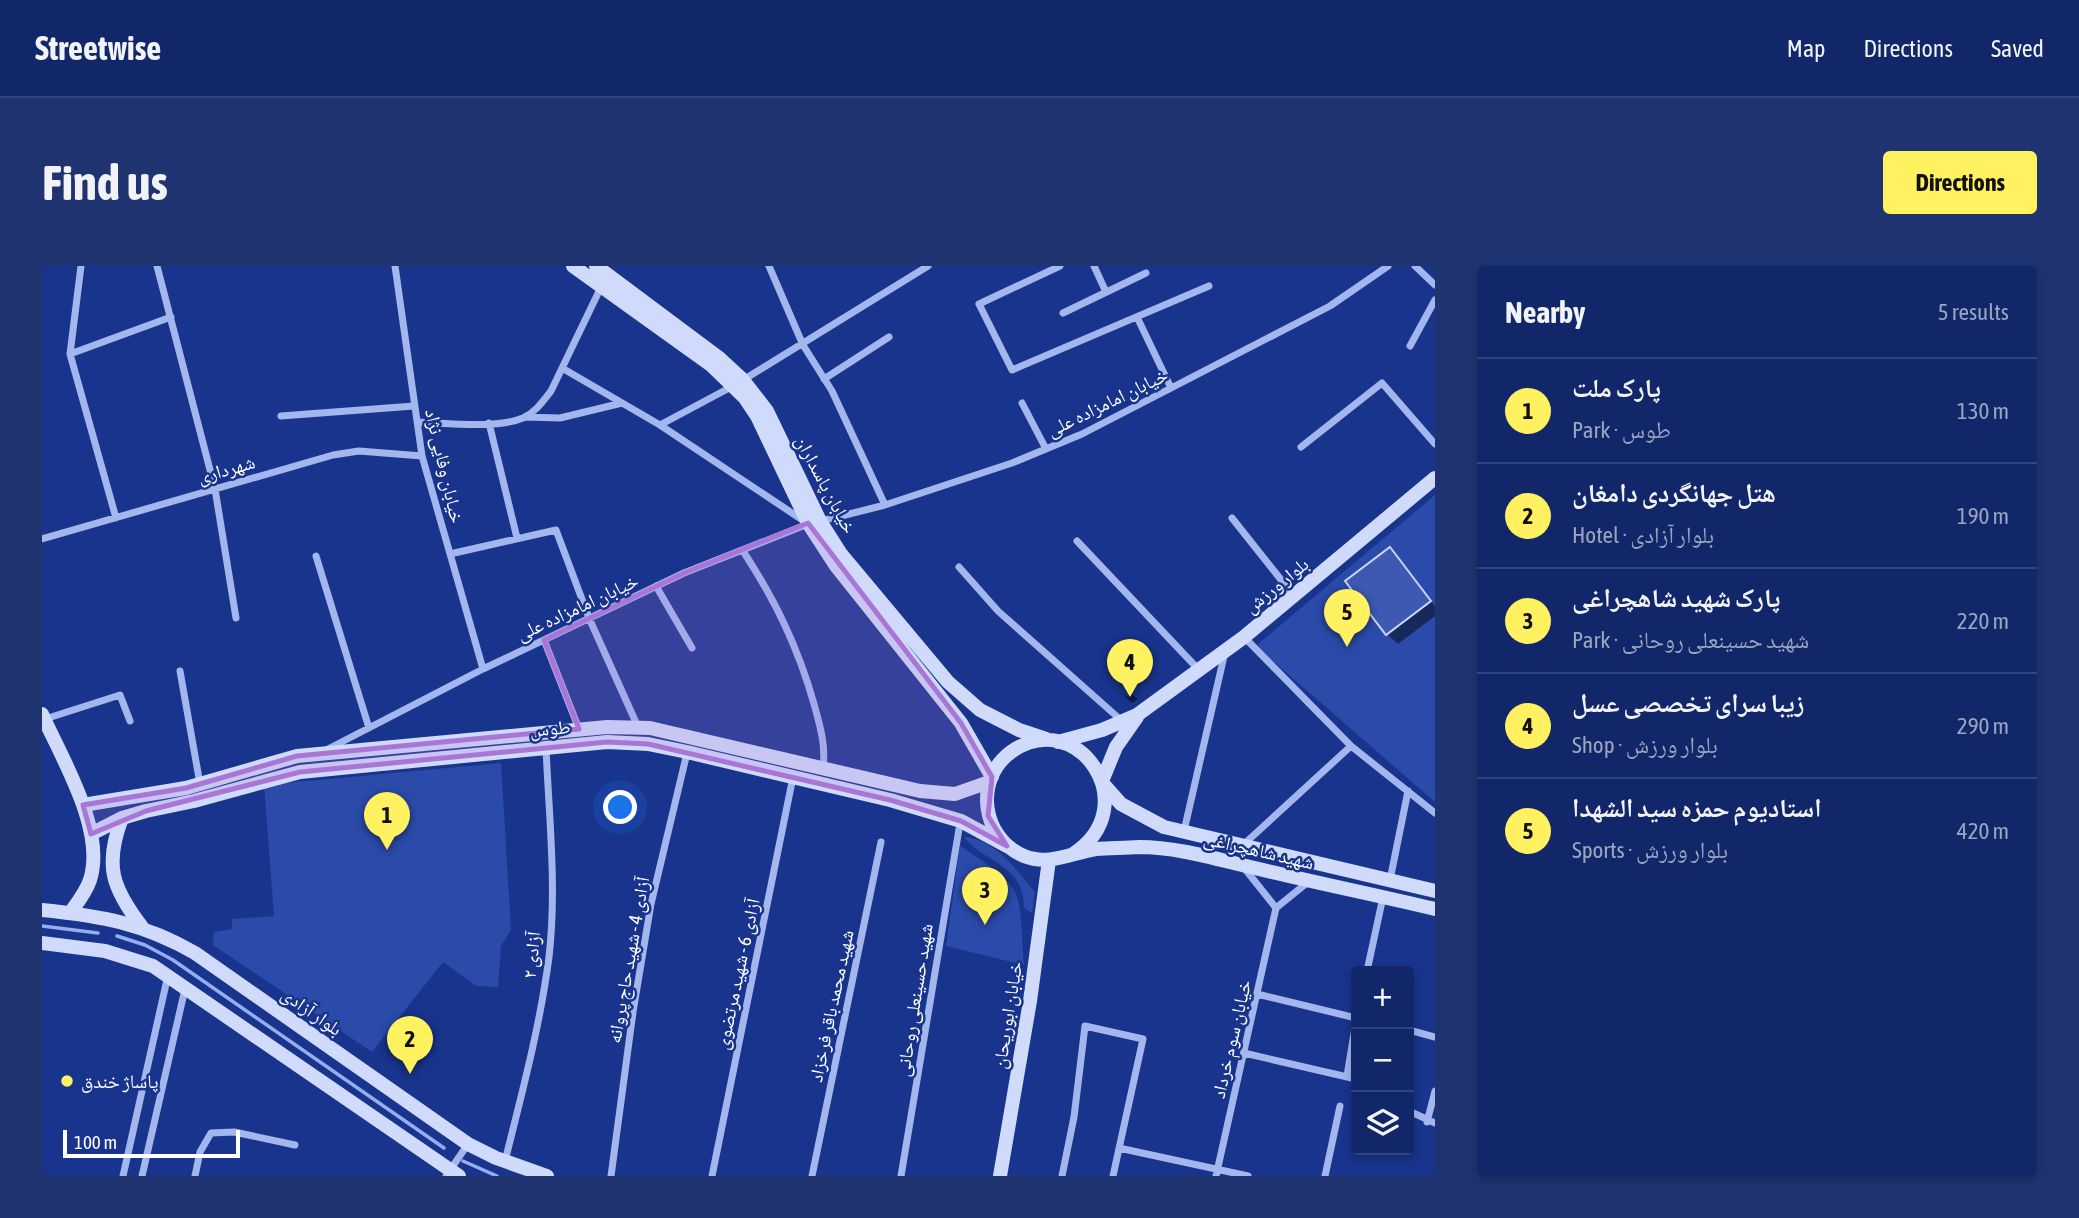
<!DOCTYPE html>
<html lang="en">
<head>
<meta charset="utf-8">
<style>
	body { margin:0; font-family:"Asap Condensed","Noto Naskh Arabic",sans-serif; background:#1f3371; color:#f1f3f6 }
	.controls { position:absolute; right:21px; bottom:21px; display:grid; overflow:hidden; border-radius:7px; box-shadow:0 4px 10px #0003 }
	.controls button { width:63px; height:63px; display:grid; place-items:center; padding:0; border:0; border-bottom:2px solid #31447d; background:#122769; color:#f1f3f6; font:35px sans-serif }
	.scale { position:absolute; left:21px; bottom:18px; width:177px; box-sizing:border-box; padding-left:7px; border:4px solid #fff; border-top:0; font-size:19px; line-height:24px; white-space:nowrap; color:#fff; -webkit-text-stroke:5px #18348c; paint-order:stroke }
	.you { position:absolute; left:579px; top:542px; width:24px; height:24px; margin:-18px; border:5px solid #fff; border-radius:50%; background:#1a73e8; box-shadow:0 0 0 10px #1a73e833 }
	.badge { display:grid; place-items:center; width:46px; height:46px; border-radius:50%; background:#fff160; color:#111; font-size:23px; font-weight:700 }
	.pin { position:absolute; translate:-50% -58px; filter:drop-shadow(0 2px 4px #0008) }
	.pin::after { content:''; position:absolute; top:37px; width:24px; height:21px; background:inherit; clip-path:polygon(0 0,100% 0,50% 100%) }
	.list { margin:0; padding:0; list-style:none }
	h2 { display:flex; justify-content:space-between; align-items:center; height:91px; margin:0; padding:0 28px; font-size:30px }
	h2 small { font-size:23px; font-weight:400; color:#9ca5c0 }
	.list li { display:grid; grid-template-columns:46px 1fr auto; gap:21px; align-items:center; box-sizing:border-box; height:105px; padding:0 28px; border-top:2px solid #31447d }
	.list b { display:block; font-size:26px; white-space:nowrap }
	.list p { margin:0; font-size:23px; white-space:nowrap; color:#9ca5c0 }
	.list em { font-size:23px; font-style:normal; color:#9ca5c0 }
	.icon { flex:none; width:38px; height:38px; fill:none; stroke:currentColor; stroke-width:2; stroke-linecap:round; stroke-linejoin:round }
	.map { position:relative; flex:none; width:1393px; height:910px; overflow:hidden; border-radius:7px }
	header { display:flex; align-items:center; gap:42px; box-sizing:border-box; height:98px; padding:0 35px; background:#122769; border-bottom:2px solid #31447d }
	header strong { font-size:33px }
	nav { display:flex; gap:38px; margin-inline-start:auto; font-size:24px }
	.intro { display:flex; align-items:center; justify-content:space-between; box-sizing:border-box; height:168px; padding:0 42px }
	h1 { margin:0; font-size:49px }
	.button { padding:18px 32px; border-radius:7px; background:#fff160; color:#111; font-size:24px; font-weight:700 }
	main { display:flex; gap:42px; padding:0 42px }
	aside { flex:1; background:#122769; border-radius:7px; box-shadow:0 4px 10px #0003 }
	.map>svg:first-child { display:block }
	.green { fill:#2b4baa }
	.shadow { fill:#0007 }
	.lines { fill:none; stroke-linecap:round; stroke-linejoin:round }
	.stream { stroke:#96aef1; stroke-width:3.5 }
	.building { fill:#3d59b2; stroke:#c9d6fa; stroke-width:2 }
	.street { stroke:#a3b6ee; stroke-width:7 }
	.secondary { stroke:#d0dafa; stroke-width:14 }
	.marked { fill:#a976d5; fill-opacity:0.2; stroke:#a976d5; stroke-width:5; stroke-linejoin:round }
	.poi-dot { fill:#fff160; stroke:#18348c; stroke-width:2.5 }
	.labels { text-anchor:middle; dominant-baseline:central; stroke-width:5; stroke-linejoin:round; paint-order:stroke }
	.street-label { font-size:19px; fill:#fff; stroke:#18348c }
	.poi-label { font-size:19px; fill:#fff; stroke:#18348c; text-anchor:start }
</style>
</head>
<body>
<header>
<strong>Streetwise</strong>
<nav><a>Map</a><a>Directions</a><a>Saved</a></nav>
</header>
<div class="intro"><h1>Find us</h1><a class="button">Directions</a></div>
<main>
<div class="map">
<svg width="1393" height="910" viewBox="0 0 1393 910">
	<rect width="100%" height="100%" fill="#18348c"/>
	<path class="green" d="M1393 229V536L1217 383 1216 378Z
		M459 497 469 664 459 680 456 721 434 720 401 696 330 786 171 679 172 666 190 663V653L232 650 222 519Z
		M922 571C955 574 973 603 993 626L990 647 982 642C981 597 945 599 922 571Z
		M918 580C986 624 976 621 982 699L904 680Z"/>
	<path class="shadow" d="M1347 283 1393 340V350L1356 378 1345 368Z
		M1088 427 1096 433 1090 437 1084 431Z"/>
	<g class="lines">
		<path class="stream" d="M0 660 56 667
			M75 670 103 679 131 694 402 882
			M421 895 455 910"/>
	</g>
	<path class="building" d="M1348 281 1389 335 1344 369 1303 315Z"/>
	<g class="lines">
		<path class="street" d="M115 0 173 223 194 352
			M353 0 380 190 441 403
			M727 0 761 79 790 125 843 239
			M1018 0 937 38 970 104 1167 20
			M1052 0 1064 26
			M1373 0 1393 19
			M1021 47 1104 7
			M1095 51 1129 122
			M1368 80 1393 34
			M28 88 39 0
			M520 102 618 159 762 255
			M782 113 847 71
			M701 114 886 0
			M980 137 1004 183
			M239 150 372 140
			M483 151 518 152 580 137
			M375 156C405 157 455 163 481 152 494 146 501 135 509 125L560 19
			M447 157 475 272
			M618 159 691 120
			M1259 181 1340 117 1393 178
			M74 252 28 88 129 51
			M1190 252 1252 330
			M779 255 843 239 970 197 1040 168 1288 40 1346 0
			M0 273 291 189 317 185 380 190
			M1035 275 1157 404
			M701 285C733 334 756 381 772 438 778 460 784 479 781 502
			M408 288 514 264 547 352 596 461
			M274 290 327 462
			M917 301 956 345 1080 455
			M614 320 650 382
			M502 374 537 463
			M138 405 158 518
			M3 453 78 429 88 455
			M1309 480 1393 547
			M286 483 441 403 642 307 766 258
			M1142 565 1183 386
			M1201 579 1309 480 1202 371
			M1203 603 1234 642
			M1348 614 1366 525
			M1234 642 1266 616
			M1325 705 1341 631
			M1215 728 1314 752
			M1367 764 1393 771
			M1202 787 1314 813
			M1305 810 1314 755
			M1367 845 1393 857
			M1385 856 1393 825
			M1077 882 1206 910
			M463 895C480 827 498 760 507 691 515 622 507 551 504 482
			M81 910 126 709
			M100 910 143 723
			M153 910 158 886 169 867 192 866 253 879
			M404 910 426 878
			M569 910 591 746 609 638 645 487
			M670 910 751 511
			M770 910 839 576
			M859 910 917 563
			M1020 910 1032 851 1043 760 1101 773 1071 910
			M1174 910 1234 642
			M1283 910 1298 840"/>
		<path class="secondary" d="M531 0 669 99 703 132 715 150 766 257 794 300 919 457 950 511
			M554 0 676 91 701 114 725 145 778 255 799 288 906 416 938 444 977 464 1004 473
			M0 448C20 493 64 564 48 614 44 626 36 636 28 647
			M1016 476 1060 464 1095 449 1202 371 1393 212
			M1060 515 1074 481 1095 451
			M1063 520 1079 538 1122 561 1393 625
			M41 539 144 522 255 490 565 461 608 462 878 525 913 528 947 516
			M80 552C62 599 70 622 100 661
			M49 568 80 552 104 545 152 535 258 506 565 476 606 478 645 486 848 534 919 555 965 580
			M1031 588C1105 540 1035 439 969 486 932 513 939 572 982 590 1007 600 1029 587 1054 583 1068 582 1082 582 1097 581 1137 581 1177 594 1217 603 1275 617 1334 629 1393 643
			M0 644C59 650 101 657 153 687L426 878 454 892 505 910
			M0 677 63 685 111 700 417 910
			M958 910 988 735 1007 594"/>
	</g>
	<path class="marked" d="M766 257 919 457 950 511 946 550 965 580 919 555 848 534 606 478 565 476 258 506 104 545 49 568 41 539 144 522 255 490 537 463 502 374 642 307Z"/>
	<circle class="poi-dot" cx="25" cy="815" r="7"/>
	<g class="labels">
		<g class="street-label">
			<text transform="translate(1065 136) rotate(-26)">خیابان امامزاده علی</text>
			<text transform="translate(403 200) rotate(77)">خیابان وفایی نژاد</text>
			<text transform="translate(184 203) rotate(-16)">شهرداری</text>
			<text transform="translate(784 218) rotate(62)">خیابان پاسداران</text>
			<text transform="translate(1234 319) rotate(-39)">بلوار ورزش</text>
			<text transform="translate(535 341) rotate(-25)">خیابان امامزاده علی</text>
			<text transform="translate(508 462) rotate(-5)">طوس</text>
			<text transform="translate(1217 584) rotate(13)">شهید شاهچراغی</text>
			<text transform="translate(489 689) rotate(-84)">آزادی ۲</text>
			<text transform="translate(586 694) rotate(-80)">آزادی 4 - شهید حاج پروانه</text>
			<text transform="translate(695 708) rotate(-78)">آزادی 6 - شهید مرتضوی</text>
			<text transform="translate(872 734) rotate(-81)">شهید حسینعلی روحانی</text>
			<text transform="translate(789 740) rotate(-78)">شهید محمد باقر فرخزاد</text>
			<text transform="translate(270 745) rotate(35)">بلوار آزادی</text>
			<text transform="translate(965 749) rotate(-81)">خیابان ابوریحان</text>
			<text transform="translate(1189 773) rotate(-77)">خیابان سوم خرداد</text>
		</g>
		<g class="poi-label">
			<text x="39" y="815">پاساژ خندق</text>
		</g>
	</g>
</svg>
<div class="controls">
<button>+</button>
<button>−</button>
<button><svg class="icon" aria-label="layers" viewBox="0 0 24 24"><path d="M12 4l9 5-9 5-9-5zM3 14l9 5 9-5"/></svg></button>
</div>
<div class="scale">100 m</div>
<div class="you"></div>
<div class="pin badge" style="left:345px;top:584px">1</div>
<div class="pin badge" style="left:368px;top:808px">2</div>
<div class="pin badge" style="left:943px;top:659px">3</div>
<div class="pin badge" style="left:1088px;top:431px">4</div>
<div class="pin badge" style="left:1305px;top:381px">5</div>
</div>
<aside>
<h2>Nearby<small>5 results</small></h2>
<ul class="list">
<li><span class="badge">1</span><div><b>پارک ملت</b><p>Park · طوس</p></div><em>130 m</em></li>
<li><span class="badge">2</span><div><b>هتل جهانگردى دامغان</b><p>Hotel · بلوار آزادی</p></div><em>190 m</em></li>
<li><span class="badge">3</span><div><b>پارک شهید شاهچراغی</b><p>Park · شهید حسینعلی روحانی</p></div><em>220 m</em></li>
<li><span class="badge">4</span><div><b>زیبا سرای تخصصی عسل</b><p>Shop · بلوار ورزش</p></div><em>290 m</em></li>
<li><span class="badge">5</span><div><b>استادیوم حمزه سید الشهدا</b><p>Sports · بلوار ورزش</p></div><em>420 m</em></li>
</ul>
</aside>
</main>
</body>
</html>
